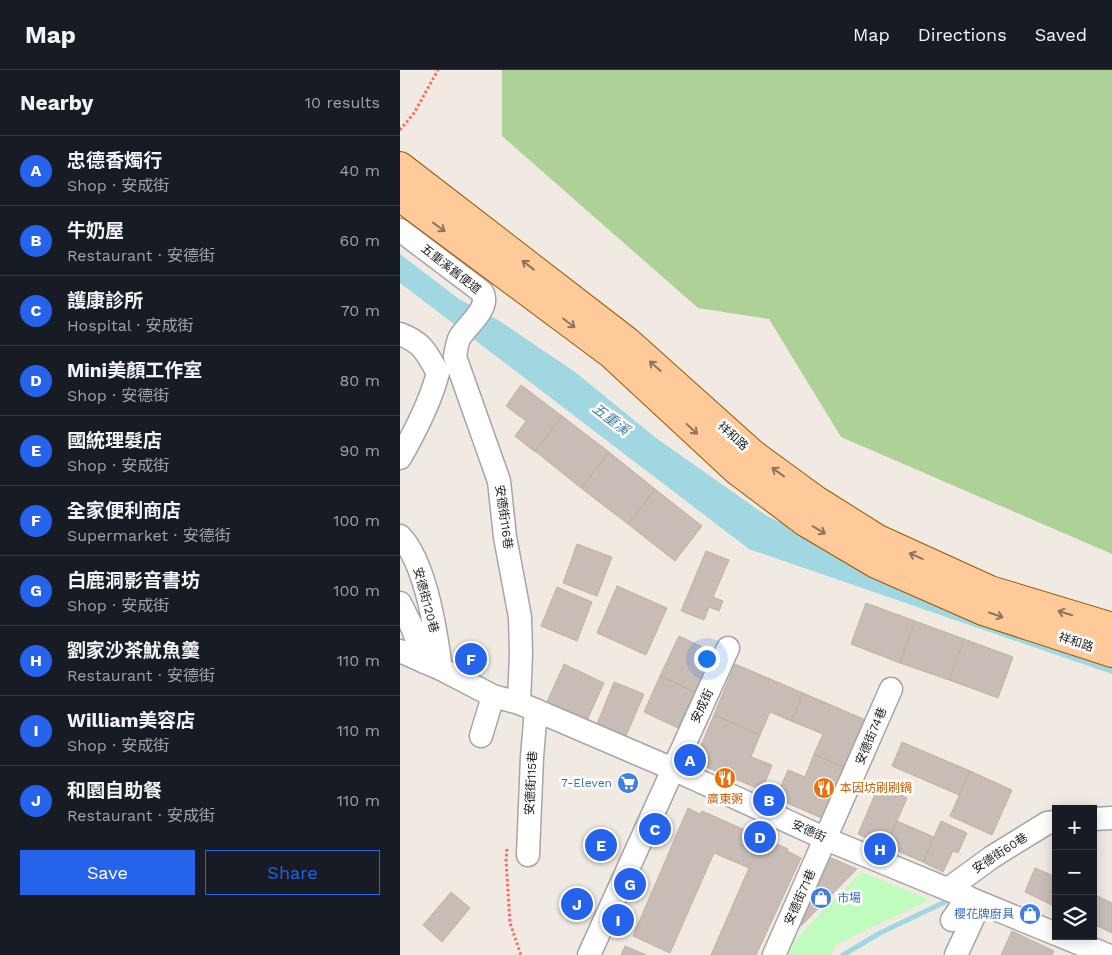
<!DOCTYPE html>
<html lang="en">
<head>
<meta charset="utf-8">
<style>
	body { margin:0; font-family:"Work Sans","Noto Sans TC",sans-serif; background:#242831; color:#f1f3f6 }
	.controls { position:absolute; right:15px; bottom:15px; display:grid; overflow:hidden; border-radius:0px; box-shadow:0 2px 12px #0003 }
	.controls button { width:45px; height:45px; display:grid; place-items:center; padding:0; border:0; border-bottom:1px solid #363941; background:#171b24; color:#f1f3f6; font:25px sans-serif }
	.you { position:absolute; left:306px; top:588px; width:18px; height:18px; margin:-12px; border:4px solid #fff; border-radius:50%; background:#1a73e8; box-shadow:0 0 0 8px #1a73e833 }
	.badge { display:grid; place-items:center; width:32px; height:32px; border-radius:50%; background:#2563eb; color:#fff; font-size:16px; font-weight:700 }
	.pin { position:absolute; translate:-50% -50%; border:2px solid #fff; box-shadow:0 1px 5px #0006 }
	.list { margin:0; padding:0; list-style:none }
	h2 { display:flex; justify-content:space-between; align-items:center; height:65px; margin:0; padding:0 20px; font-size:21px }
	h2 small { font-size:16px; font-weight:400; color:#9ea1a6 }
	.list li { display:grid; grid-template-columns:32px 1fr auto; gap:15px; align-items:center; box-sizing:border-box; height:70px; padding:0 20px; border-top:1px solid #363941 }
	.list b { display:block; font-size:19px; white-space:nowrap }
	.list p { margin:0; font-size:16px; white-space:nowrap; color:#9ea1a6 }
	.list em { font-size:16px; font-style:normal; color:#9ea1a6 }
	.actions { display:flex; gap:10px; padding:15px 20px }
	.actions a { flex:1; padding:11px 0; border:1px solid #2563eb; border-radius:0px; text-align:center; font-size:18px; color:#2563eb }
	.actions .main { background:#2563eb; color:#fff }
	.icon { flex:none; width:28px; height:28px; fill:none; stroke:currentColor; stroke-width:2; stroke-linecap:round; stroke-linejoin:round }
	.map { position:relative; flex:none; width:712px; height:885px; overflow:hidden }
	header { display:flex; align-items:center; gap:30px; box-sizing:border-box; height:70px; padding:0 25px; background:#171b24; border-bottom:1px solid #363941 }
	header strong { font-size:24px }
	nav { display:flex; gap:28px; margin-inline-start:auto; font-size:18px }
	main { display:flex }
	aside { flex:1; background:#171b24 }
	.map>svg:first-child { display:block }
	.forest { fill:#add196 }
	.park { fill:#bffcbe }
	.water { fill:#a1d7e0 }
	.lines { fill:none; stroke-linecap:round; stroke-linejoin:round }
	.stream { stroke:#a1d7e0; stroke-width:5 }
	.building { fill:#c8bcb6; stroke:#c2afa5 }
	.minor-casing { stroke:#a5a5a5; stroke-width:25 }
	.major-casing { stroke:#985800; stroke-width:30 }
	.path { stroke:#ff6765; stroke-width:3; stroke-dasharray:2.5 2.5; stroke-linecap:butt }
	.minor { stroke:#fff; stroke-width:22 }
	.major { stroke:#ffca99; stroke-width:28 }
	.oneway { stroke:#8e745c }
	.labels { text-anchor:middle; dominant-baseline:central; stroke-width:5; stroke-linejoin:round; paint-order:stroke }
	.street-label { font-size:12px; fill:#1e1e1e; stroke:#fff }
	.shop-label { font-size:12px; fill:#366cbe; stroke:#fff; text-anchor:end }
	.food-label { font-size:12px; fill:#c56008; stroke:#fff; text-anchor:start }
	.water-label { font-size:14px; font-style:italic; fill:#407aa3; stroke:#fff }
</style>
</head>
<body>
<header>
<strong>Map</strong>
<nav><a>Map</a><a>Directions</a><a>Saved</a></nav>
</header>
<main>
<aside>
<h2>Nearby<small>10 results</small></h2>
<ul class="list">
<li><span class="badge">A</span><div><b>忠德香燭行</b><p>Shop · 安成街</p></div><em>40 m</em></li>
<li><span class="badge">B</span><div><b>牛奶屋</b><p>Restaurant · 安德街</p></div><em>60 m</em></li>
<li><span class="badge">C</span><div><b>護康診所</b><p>Hospital · 安成街</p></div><em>70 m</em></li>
<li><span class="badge">D</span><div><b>Mini美顏工作室</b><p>Shop · 安德街</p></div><em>80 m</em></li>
<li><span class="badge">E</span><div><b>國統理髮店</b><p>Shop · 安成街</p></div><em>90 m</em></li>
<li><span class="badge">F</span><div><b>全家便利商店</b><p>Supermarket · 安德街</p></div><em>100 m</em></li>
<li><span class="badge">G</span><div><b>白鹿洞影音書坊</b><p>Shop · 安成街</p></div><em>100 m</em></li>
<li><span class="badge">H</span><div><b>劉家沙茶魷魚羹</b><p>Restaurant · 安德街</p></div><em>110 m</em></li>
<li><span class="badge">I</span><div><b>William美容店</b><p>Shop · 安成街</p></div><em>110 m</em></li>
<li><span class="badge">J</span><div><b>和園自助餐</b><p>Restaurant · 安成街</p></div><em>110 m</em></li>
</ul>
<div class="actions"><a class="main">Save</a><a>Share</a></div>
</aside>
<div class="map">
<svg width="712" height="885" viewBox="0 0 712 885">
	<rect width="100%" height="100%" fill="#f0eae3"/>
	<path class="forest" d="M102 0H712V484L441 367 369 249 298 238 102 66Z"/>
	<path class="park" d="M461 802 530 830 437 874 431 885H388L395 870Z"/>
	<path class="water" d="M0 184 59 229 101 252 175 302 256 368 367 446 402 463 712 550V604L349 479 0 213Z"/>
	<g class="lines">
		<path class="stream" d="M443 885 480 863 545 832"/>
	</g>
	<path class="building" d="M121 315 162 346 135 382 115 366 126 351 106 336Z
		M162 346 209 382 181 418 135 381Z
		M209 382 255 419 228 454 181 418Z
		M255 419 302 456 275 491 228 454Z
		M177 474 212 487 197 526 163 513Z
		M306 481 329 490 313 527 323 531 319 541 309 537 304 550 281 541Z
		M217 516 267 538 246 585 197 563Z
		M157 517 192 532 177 571 141 556Z
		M466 533 515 551 500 593 451 574Z
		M515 551 564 569 549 610 500 593Z
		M279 566 313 582 295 622 260 606Z
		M564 569 613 587 598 628 549 610Z
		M164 594 204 613 187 650 147 632Z
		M335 594 403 623 391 651 370 642 360 665 314 645Z
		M260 606 295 622 278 658 244 642Z
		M214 612 244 624 226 666 197 654Z
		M403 623 468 651 448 699 414 684 423 664 391 651Z
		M314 645 360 665 351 687 372 695 362 720 294 692Z
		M502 672 570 701 559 725 492 696Z
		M414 684 448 699 426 750 376 728 388 700 405 707Z
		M570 701 612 720 592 765 550 746Z
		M479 715 507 728 486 776 458 764Z
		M288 738 300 744 302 741 388 779 387 781 401 788 356 885H311L349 798 314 783 270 883 233 866Z
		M497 751 534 767 523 792 486 776Z
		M541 751 567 763 558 783 553 781 543 802 523 792Z
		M429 787 457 799 401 856Z
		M635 798 656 807V837L625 822Z
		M51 822 70 838 42 872 23 855Z
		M693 824 712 833V863L693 854Z
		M612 861 654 881 652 885H601Z
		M225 876 246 885H221Z"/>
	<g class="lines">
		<g class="minor-casing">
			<path id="minor" d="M0 160 82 222C91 238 68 254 60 267 57 272 56 280 55 287L99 411 105 467 120 547 121 583 119 633
				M0 264C23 273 26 282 38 303 30 333 15 362 0 388
				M0 466C26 493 36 562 41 599
				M0 533 13 559 24 592
				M0 581 41 599 93 626 119 633 273 699 426 769 656 864
				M81 666 93 626
				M693 749 712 748
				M128 785 132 687 136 640
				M548 819 592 787 647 753 656 752
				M552 850 568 827
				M661 866 707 885
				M189 885 328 578
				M374 885 491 619
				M556 885 580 833"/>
		</g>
		<g class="major-casing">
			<path id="major" d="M0 96 227 271 353 384 416 430 478 469 590 520 712 557
				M0 127 211 284 336 400 405 452 476 494 583 541 712 583"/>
		</g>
		<path class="path" d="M0 60 14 43 38 0
			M107 779 106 790 110 853 121 885"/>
		<use href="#minor" class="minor"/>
		<use href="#major" class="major"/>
	</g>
	<defs><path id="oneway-shaft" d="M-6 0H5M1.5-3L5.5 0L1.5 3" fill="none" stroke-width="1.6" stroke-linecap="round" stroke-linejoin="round" transform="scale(1.25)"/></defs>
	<g class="oneway">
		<use href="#oneway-shaft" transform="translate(39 157) rotate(36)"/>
		<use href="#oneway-shaft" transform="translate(128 195) rotate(-142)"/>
		<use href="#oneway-shaft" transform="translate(169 253) rotate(37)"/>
		<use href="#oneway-shaft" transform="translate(255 296) rotate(-138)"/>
		<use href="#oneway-shaft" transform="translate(292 359) rotate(43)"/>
		<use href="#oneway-shaft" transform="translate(378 402) rotate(-144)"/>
		<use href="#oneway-shaft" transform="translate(419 460) rotate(31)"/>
		<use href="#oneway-shaft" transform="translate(516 486) rotate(-156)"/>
		<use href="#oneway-shaft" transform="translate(665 543) rotate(-163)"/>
		<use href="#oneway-shaft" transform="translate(596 545) rotate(19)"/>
	</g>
	<defs>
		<g id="restaurant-disc" transform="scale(1.125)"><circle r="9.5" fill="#e8710a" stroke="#fff"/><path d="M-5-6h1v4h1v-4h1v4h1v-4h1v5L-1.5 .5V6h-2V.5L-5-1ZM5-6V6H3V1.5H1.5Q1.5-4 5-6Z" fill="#fff"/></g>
		<g id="supermarket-disc" transform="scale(1.125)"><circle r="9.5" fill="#3f7fe0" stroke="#fff"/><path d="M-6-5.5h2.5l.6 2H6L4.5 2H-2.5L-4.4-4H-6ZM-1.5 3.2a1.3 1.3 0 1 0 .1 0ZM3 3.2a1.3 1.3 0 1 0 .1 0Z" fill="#fff"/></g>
		<g id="shop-disc" transform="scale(1.125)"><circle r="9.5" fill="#3f7fe0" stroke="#fff"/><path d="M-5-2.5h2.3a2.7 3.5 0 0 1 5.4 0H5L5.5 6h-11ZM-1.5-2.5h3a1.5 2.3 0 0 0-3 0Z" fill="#fff"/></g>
	</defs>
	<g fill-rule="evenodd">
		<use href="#restaurant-disc" x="325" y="708"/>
		<use href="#supermarket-disc" x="228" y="713"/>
		<use href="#restaurant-disc" x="424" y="718"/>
		<use href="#shop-disc" x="421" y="828"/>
		<use href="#shop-disc" x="630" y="844"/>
	</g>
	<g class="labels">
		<g class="street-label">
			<text transform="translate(51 199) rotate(38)">五重溪舊便道</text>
			<text transform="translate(333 366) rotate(42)">祥和路</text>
			<text transform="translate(104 447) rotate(82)">安德街116巷</text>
			<text transform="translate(26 530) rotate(75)">安德街120巷</text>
			<text transform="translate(676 572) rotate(18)">祥和路</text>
			<text transform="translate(302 636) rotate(-65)">安成街</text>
			<text transform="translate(471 666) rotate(-67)">安德街74巷</text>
			<text transform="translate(131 713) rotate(-87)">安德街115巷</text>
			<text transform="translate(409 761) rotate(24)">安德街</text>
			<text transform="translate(600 783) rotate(-33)">安德街60巷</text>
			<text transform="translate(400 827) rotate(-66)">安德街71巷</text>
		</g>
		<g class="shop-label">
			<text x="212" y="713">7-Eleven</text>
			<text x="437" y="828" text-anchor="start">市場</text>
			<text x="614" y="844">櫻花牌廚具</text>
		</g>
		<g class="food-label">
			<text x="440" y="718">本因坊刷刷鍋</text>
			<text x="325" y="729" text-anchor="middle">廣東粥</text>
		</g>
		<g class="water-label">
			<text transform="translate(211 349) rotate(37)">五重溪</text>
		</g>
	</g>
</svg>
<div class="controls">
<button>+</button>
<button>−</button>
<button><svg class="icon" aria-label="layers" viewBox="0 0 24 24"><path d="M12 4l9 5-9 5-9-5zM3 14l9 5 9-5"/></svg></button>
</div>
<div class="you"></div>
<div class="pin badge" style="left:290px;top:690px">A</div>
<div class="pin badge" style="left:369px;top:730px">B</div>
<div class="pin badge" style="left:255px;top:759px">C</div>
<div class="pin badge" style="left:360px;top:767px">D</div>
<div class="pin badge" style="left:201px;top:775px">E</div>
<div class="pin badge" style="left:71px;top:589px">F</div>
<div class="pin badge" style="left:230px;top:814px">G</div>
<div class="pin badge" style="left:480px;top:779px">H</div>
<div class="pin badge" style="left:218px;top:850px">I</div>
<div class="pin badge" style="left:177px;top:834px">J</div>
</div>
</main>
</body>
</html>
